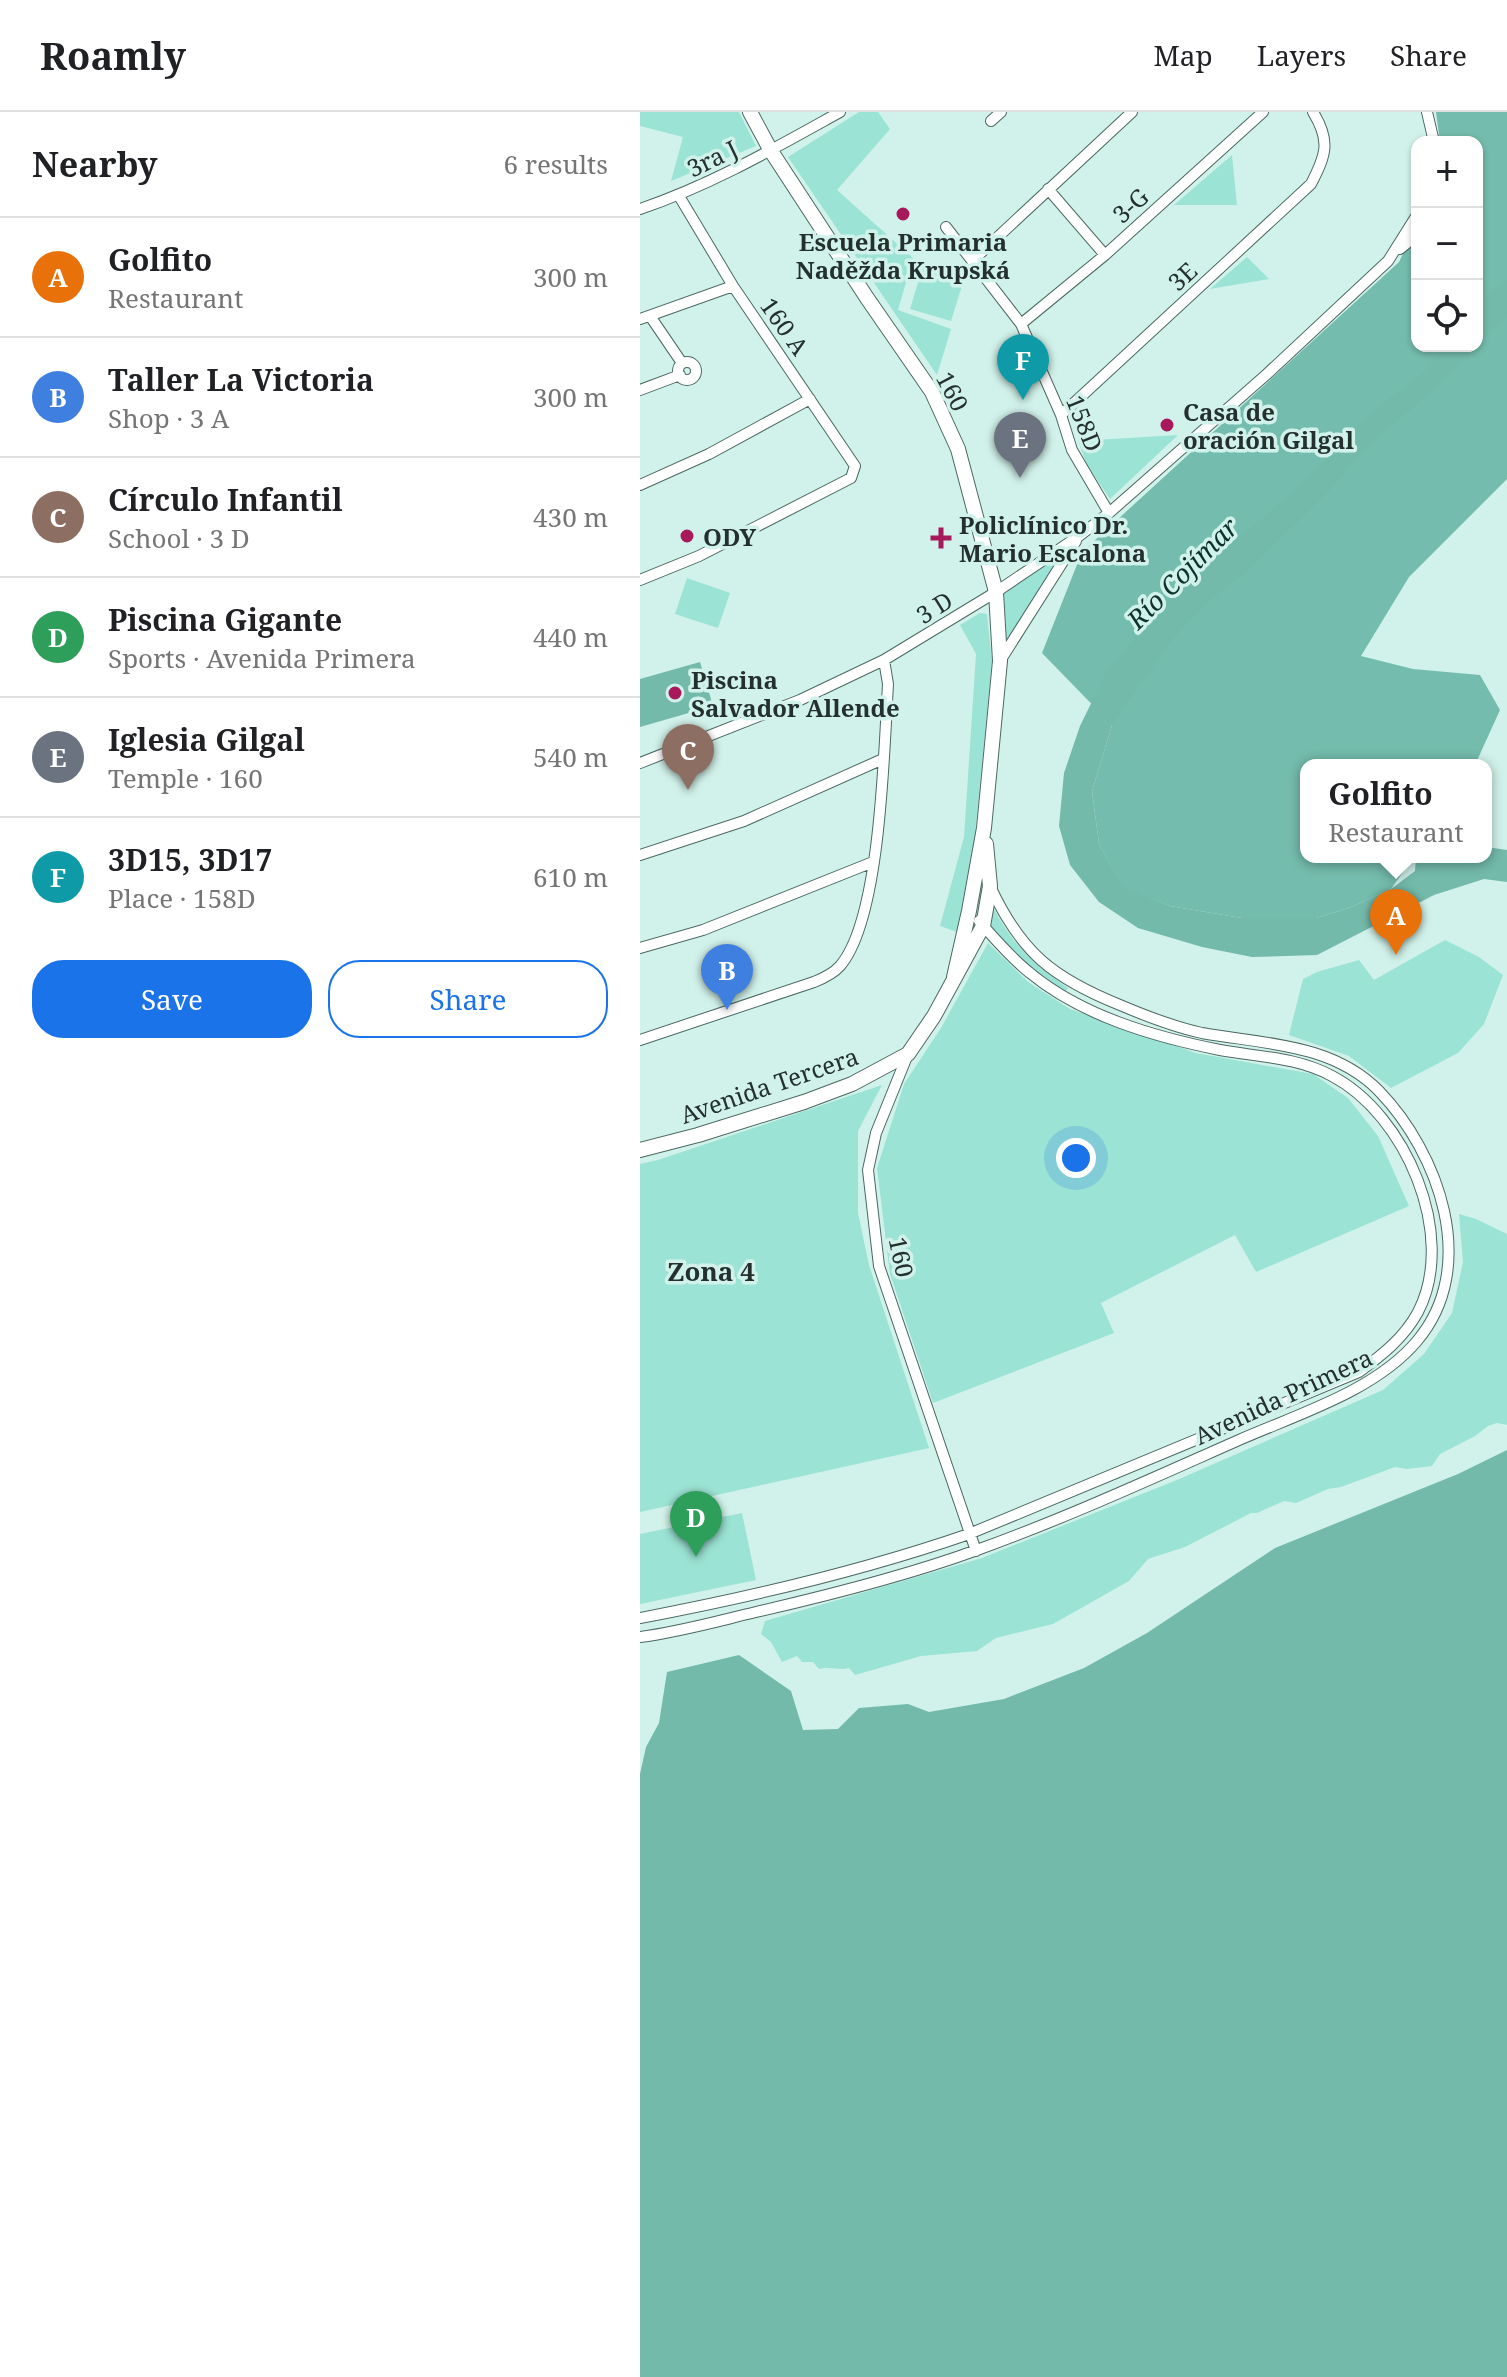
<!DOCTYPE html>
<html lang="en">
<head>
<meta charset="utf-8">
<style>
	body { margin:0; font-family:"Noto Serif",serif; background:#f2f2f2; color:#202124 }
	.controls { position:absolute; right:24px; top:24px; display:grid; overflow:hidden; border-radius:16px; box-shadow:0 2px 6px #0004 }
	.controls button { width:72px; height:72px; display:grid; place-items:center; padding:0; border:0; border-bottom:2px solid #e0e0e0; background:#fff; color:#202124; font:40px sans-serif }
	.you { position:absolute; left:436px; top:1046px; width:28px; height:28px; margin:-20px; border:6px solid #fff; border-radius:50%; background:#1a73e8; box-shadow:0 0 0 12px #1a73e833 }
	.badge { display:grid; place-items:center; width:52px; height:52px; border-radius:50%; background:#1a73e8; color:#fff; font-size:26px; font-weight:700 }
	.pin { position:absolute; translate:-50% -66px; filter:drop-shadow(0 2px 4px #0008) }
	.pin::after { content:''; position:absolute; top:42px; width:28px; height:24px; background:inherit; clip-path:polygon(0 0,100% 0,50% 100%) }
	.popup { position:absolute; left:660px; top:647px; width:192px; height:104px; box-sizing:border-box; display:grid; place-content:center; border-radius:16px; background:#fff; filter:drop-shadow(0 2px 6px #0005); font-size:26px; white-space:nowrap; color:#757577 }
	.popup b { font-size:30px; color:#202124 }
	.popup::after { content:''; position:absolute; left:50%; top:100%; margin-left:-16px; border:16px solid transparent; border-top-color:#fff }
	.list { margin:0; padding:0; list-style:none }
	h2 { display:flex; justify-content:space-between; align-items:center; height:104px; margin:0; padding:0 32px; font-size:34px }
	h2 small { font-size:26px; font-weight:400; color:#757577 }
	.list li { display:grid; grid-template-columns:52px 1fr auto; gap:24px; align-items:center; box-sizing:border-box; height:120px; padding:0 32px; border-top:2px solid #e0e0e0 }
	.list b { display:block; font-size:30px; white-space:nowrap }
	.list p { margin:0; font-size:26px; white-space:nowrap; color:#757577 }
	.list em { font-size:26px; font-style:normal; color:#757577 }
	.actions { display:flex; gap:16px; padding:24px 32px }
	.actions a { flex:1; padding:18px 0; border:2px solid #1a73e8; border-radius:32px; text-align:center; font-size:28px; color:#1a73e8 }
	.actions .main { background:#1a73e8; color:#fff }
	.icon { flex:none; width:44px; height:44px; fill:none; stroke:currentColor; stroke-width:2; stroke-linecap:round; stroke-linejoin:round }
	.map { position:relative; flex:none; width:867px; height:2265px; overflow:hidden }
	header { display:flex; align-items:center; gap:48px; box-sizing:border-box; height:112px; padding:0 40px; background:#fff; border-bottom:2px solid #e0e0e0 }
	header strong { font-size:38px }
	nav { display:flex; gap:44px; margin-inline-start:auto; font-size:28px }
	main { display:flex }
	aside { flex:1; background:#fff }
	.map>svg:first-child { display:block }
	.green { fill:#9be3d4 }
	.forest { fill:#74bcad }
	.water { fill:#73baab }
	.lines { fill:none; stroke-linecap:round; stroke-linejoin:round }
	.minor-casing { stroke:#4b6862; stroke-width:12 }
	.major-casing { stroke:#4b6862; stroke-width:16 }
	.minor { stroke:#fff; stroke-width:10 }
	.major { stroke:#fff; stroke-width:14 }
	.poi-dot { fill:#a7195b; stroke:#d1f2ea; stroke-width:3 }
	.labels { text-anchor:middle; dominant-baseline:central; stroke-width:7; stroke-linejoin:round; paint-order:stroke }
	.street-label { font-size:24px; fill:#23302d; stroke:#d1f2ea }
	.poi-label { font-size:24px; font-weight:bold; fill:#23302d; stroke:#d1f2ea; text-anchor:start }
	.water-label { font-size:26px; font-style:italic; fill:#0e312b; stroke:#d1f2ea }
	.neighbourhood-label { font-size:26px; font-weight:bold; fill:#23302d; stroke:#d1f2ea }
</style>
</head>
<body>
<header>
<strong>Roamly</strong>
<nav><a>Map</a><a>Layers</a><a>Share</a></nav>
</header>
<main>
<aside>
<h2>Nearby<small>6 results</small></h2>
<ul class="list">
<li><span class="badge" style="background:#e8710a">A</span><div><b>Golfito</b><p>Restaurant</p></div><em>300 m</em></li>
<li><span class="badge" style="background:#3f7fe0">B</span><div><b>Taller La Victoria</b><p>Shop · 3 A</p></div><em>300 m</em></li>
<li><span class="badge" style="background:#8d6e63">C</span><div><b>Círculo Infantil</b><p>School · 3 D</p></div><em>430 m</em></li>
<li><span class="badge" style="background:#2e9e5b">D</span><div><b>Piscina Gigante</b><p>Sports · Avenida Primera</p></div><em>440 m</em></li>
<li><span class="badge" style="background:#6b7280">E</span><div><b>Iglesia Gilgal</b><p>Temple · 160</p></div><em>540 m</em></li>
<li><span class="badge" style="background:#0f9aa8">F</span><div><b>3D15, 3D17</b><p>Place · 158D</p></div><em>610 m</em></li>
</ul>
<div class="actions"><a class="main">Save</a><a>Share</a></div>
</aside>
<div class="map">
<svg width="867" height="2265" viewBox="0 0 867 2265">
	<rect width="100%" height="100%" fill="#d1f2ea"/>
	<path class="green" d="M0 0H99L116 34 31 69 43 25 0 14Z
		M219 0H238L250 17 197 78 273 146 258 198 311 217 297 263 148 45Z
		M592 43 597 93H534Z
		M607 145 629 167 570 177Z
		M283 154 324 167 311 209 270 197Z
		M538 323 470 387 447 353 438 329Z
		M423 440 365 532 361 480Z
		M47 466 90 481 78 516 35 502Z
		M340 501 347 502 352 550 335 723 317 820 300 814 324 725 336 542 320 513Z
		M351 791C372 833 391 850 428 876L425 881 385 851 349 813Z
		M805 828 839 845 863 863 844 912 818 941 751 976 709 944 649 923 663 867 677 860 719 848 734 868Z
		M348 831 388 870 430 897 556 941 673 962 708 986 738 1024 769 1094 616 1160 595 1123 461 1191 474 1221 293 1291 250 1162 237 1056 264 972 301 916Z
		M242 973 218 1019V1101L229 1153 289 1336 0 1400V1052L18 1048Z
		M819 1102 836 1107 867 1122V1313L857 1311 848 1314 835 1324 800 1342 792 1354 767 1357 755 1355 701 1375 688 1377 656 1391 644 1389 617 1401H611L545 1435 508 1447 489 1469 413 1512 356 1526 337 1539 281 1544 215 1563 209 1556C198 1559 191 1554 179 1557L173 1550H162L157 1544 142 1550 131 1530 121 1522 125 1509 342 1446 537 1368 743 1278 784 1242 812 1201 823 1150Z
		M102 1401 116 1468 0 1492V1422Z"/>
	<path class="forest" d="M796 0H867V367L769 465 721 544 773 557 840 563 860 598 835 653H666V745H774L751 777 709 796 676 806H602L530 794 483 776 459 732 452 679 472 613 402 541 442 440 759 150 777 113V234H837V30H800Z"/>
	<path class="water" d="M867 168V206L837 233V189Z
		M800 234H836L789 282 732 330 685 383 604 462 569 488 531 529 472 613 452 679 459 732 483 775 530 794 602 806H676L709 796 751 777 775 759 776 745H846V735L867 738V770L844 767 794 783 677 843 612 845 562 835 498 816 459 790 430 753 419 714 424 661 440 614 467 559 547 467 623 406 665 369 731 301 786 258Z
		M60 550 73 594 0 615V567Z
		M867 1338V2265H0V1662L6 1635 19 1611 27 1560 99 1543 151 1579 163 1618 198 1617 219 1596 268 1592 289 1600 364 1587 444 1556 507 1521 635 1436 818 1362Z"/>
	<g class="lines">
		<g class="minor-casing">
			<path id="minor" d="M787 0 794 30
				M351 9 361 0
				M408 77 465 143
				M0 97C71 73 135 36 200 0
				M306 115 381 212 421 303 432 338 469 401
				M760 137 777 123
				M332 149 492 0
				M10 204 42 251
				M0 207 93 174
				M381 212 465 143 623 0
				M38 259a9 9 0 1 1 18 0a9 9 0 1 1-18 0Z
				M0 278 40 263
				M421 303 671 72C686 43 691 29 673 0
				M0 373 69 342 170 287
				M0 468 59 444 211 366 215 354 93 174 39 84
				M360 549 436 429
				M0 651 160 588 244 548 356 480 439 424 469 401 627 262 748 149 777 103
				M0 743 104 709 243 647
				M0 836 63 818 233 750
				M0 928 174 870C184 866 193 862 200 854 241 807 244 637 248 572L244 548
				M268 942 236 1021 228 1058 239 1154 336 1439
				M0 1506C111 1485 222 1459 329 1422L719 1260C742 1243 764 1226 778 1200 818 1123 765 1002 692 964 657 945 618 945 580 938 515 925 442 904 390 861 371 846 355 827 339 809
				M0 1525C39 1520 78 1509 116 1500 190 1483 266 1464 337 1438 426 1406 513 1366 599 1328 658 1302 735 1279 777 1229 840 1155 799 1041 739 979 692 931 623 932 562 921 534 915 506 904 480 893 413 866 381 841 350 774"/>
		</g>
		<g class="major-casing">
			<path id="major" d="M110 0 131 39 227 186 292 280 318 337 356 480 360 549 344 716 329 799 314 865
				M0 1038 58 1023 164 990 212 972 268 942 294 904 343 814 350 774 346 732"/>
		</g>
		<use href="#minor" class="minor"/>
		<use href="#major" class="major"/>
	</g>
	<g class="poi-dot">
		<circle cx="263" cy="102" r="8"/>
		<circle cx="527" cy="313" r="8"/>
		<circle cx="47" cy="424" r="8"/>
		<path d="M297 414h8v8h8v8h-8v8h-8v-8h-8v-8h8z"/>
		<circle cx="35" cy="581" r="8"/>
	</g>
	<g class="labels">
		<g class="street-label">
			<text transform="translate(72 46) rotate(-26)">3ra J</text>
			<text transform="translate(490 93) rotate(-42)">3-G</text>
			<text transform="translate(542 164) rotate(-43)">3E</text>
			<text transform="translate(145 214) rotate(55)">160 A</text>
			<text transform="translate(313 279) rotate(62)">160</text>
			<text transform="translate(445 311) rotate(68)">158D</text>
			<text transform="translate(294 495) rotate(-32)">3 D</text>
			<text transform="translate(129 973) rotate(-19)">Avenida Tercera</text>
			<text transform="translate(262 1145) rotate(78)">160</text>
			<text transform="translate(643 1284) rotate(-25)">Avenida Primera</text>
		</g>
		<g class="poi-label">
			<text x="263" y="129" text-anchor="middle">Escuela Primaria<tspan x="263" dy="28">Naděžda Krupská</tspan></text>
			<text x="543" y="299">Casa de<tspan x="543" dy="28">oración Gilgal</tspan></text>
			<text x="319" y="412">Policlínico Dr.<tspan x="319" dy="28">Mario Escalona</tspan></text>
			<text x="63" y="424">ODY</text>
			<text x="51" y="567">Piscina<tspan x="51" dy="28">Salvador Allende</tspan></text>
		</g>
		<g class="water-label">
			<text transform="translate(542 461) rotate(-45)">Río Cojímar</text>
		</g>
		<g class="neighbourhood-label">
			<text x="71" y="1159">Zona 4</text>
		</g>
	</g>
</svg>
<div class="controls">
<button>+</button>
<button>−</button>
<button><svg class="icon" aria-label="locate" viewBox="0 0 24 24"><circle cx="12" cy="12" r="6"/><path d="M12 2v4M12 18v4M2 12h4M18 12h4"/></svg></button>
</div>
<div class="you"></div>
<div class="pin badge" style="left:756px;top:843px;background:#e8710a">A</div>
<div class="popup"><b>Golfito</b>Restaurant</div>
<div class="pin badge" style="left:87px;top:898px;background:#3f7fe0">B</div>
<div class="pin badge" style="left:48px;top:678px;background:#8d6e63">C</div>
<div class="pin badge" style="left:56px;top:1445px;background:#2e9e5b">D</div>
<div class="pin badge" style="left:380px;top:366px;background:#6b7280">E</div>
<div class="pin badge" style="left:383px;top:288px;background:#0f9aa8">F</div>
</div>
</main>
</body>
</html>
